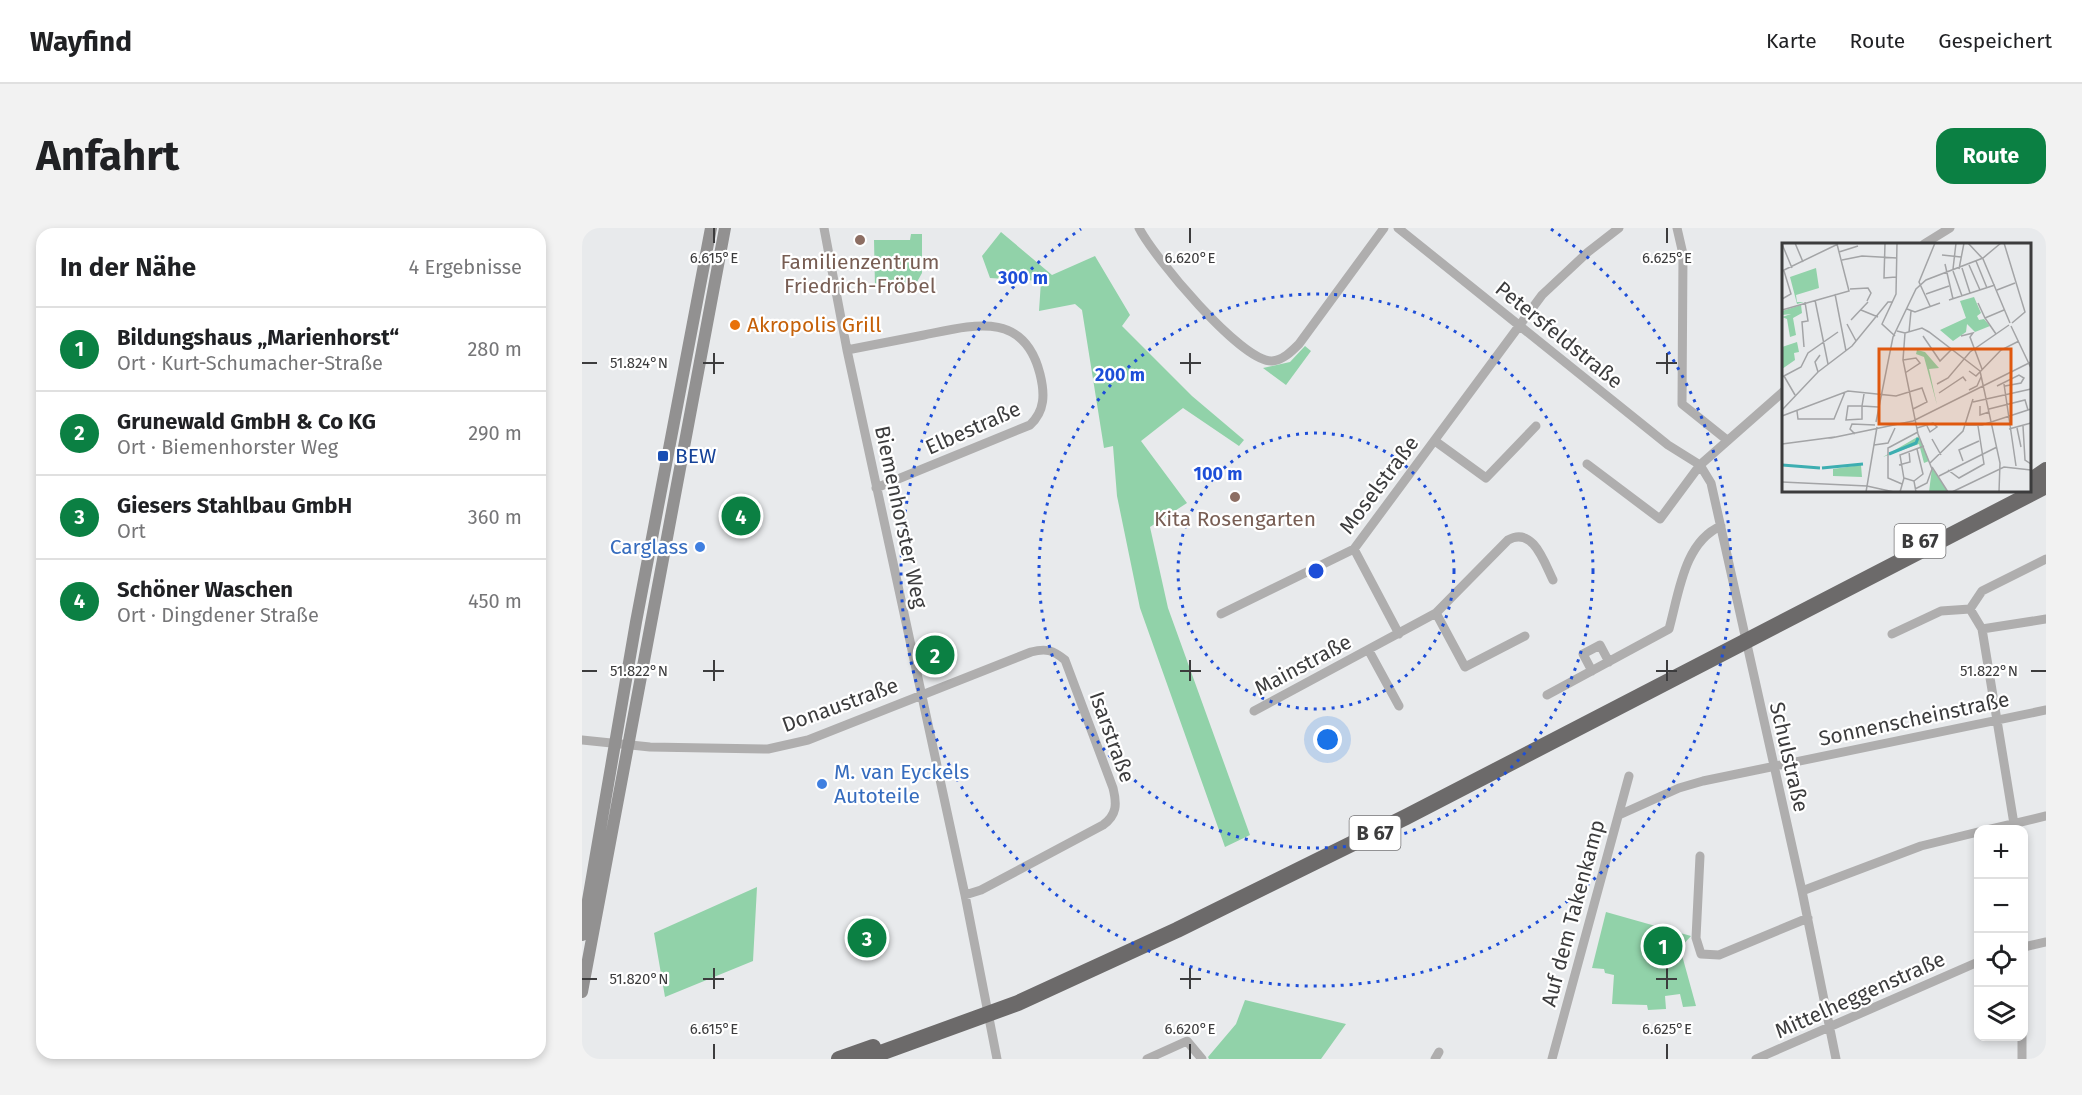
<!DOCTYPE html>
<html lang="de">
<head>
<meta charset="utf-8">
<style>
	body { margin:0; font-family:"Fira Sans",sans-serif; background:#f2f2f2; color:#202124 }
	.controls { position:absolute; right:18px; bottom:18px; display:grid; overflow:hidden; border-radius:12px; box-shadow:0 3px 9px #0003 }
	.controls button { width:54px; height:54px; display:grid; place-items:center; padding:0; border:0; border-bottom:2px solid #e0e0e0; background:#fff; color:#202124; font:30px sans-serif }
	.you { position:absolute; left:746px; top:512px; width:21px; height:21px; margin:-15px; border:4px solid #fff; border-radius:50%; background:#1a73e8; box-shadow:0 0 0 9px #1a73e833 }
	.badge { display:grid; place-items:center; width:39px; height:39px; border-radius:50%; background:#0b8043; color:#fff; font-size:20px; font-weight:700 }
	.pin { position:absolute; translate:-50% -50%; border:3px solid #fff; box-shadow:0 2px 6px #0006 }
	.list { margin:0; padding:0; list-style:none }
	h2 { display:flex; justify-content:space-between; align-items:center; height:78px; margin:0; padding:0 24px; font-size:26px }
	h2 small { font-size:20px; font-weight:400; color:#757577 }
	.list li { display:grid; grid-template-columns:39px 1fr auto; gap:18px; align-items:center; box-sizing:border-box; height:84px; padding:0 24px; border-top:2px solid #e0e0e0 }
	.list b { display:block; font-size:22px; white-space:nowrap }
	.list p { margin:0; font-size:20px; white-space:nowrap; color:#757577 }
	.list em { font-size:20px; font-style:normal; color:#757577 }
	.icon { flex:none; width:33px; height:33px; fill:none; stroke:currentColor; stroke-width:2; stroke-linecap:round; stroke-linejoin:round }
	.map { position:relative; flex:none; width:1464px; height:831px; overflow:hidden; border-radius:18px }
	header { display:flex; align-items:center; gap:36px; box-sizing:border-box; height:84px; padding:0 30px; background:#fff; border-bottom:2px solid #e0e0e0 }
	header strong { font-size:28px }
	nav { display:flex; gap:33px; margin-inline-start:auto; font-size:21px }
	.intro { display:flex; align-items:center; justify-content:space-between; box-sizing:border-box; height:144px; padding:0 36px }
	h1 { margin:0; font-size:42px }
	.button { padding:15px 27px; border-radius:18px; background:#0b8043; color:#fff; font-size:21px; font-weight:700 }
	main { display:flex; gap:36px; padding:0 36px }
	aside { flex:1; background:#fff; border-radius:18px; box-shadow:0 3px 9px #0003 }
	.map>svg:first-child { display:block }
	.green { fill:#91d2a9 }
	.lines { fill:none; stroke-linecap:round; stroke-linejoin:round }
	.street { stroke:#afaeae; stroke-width:9 }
	.secondary { stroke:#929191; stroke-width:12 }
	.highway { stroke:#6c6a6a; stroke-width:16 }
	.ticks { fill:none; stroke:#3c3c3d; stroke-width:2 }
	.ring { fill:none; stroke:#1d4ed8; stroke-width:3; stroke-dasharray:3 6 }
	.education-dot { fill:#8d6e63; stroke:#fff; stroke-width:2 }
	.food-dot { fill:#e8710a; stroke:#fff; stroke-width:2 }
	.transit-dot { fill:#1a4fb4; stroke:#fff; stroke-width:2 }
	.shop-dot { fill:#3f7fe0; stroke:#fff; stroke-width:2 }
	.labels { text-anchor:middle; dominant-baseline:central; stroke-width:4.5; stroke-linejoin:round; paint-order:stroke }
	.shield { fill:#fff; stroke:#767677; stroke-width:1.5 }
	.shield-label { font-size:20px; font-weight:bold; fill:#3c3c3d }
	.education-label { font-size:21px; fill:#785e54; stroke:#fff }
	.food-label { font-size:21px; fill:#c56008; stroke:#fff; text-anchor:start }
	.street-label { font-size:21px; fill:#3c3c3d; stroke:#fff }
	.transit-label { font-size:21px; fill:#164399; stroke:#fff; text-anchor:start }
	.shop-label { font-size:21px; fill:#366cbe; stroke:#fff; text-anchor:end }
	.inset-river { fill:none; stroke:#3daeb1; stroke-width:3 }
	.inset-road { fill:none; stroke:#a3a4a6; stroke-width:1.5 }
	.view { fill:#df580e; fill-opacity:0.15; stroke:#df580e; stroke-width:3 }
	.inset-edge { fill:none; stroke:#3c3c3d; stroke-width:3 }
	.ticks-label { font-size:15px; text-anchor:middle; fill:#3c3c3d; stroke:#fff; stroke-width:4.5; stroke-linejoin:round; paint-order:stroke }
	.centre { fill:#1d4ed8; stroke:#fff; stroke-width:3 }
	.ring-label { font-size:18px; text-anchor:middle; font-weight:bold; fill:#1d4ed8; stroke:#fff; stroke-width:4.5; stroke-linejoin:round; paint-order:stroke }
</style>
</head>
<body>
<header>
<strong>Wayfind</strong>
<nav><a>Karte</a><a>Route</a><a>Gespeichert</a></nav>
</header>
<div class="intro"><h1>Anfahrt</h1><a class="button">Route</a></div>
<main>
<aside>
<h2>In der Nähe<small>4 Ergebnisse</small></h2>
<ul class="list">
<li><span class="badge">1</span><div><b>Bildungshaus „Marienhorst“</b><p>Ort · Kurt-Schumacher-Straße</p></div><em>280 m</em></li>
<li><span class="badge">2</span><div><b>Grunewald GmbH &amp; Co KG</b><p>Ort · Biemenhorster Weg</p></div><em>290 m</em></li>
<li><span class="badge">3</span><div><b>Giesers Stahlbau GmbH</b><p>Ort</p></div><em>360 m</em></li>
<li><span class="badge">4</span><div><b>Schöner Waschen</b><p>Ort · Dingdener Straße</p></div><em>450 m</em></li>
</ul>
</aside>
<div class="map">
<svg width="1464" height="831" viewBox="0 0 1464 831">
	<rect width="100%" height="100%" fill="#e8eaec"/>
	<path class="green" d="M419 4 470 47 513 28 548 87 540 98 610 168 662 212 657 218 601 180 559 213 605 275 568 299 586 380 668 607 643 619 558 380 535 268 531 218 522 220 500 82 493 76 457 83 459 53 408 50 400 28Z
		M329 6H340V45L335 54 315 60 293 59 292 12H328Z
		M723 118 729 123 704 157 681 140 708 134Z
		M175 659 171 733 83 769 72 705Z
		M1024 684 1109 708 1098 720 1114 778 1101 779 1098 766 1083 768 1084 781 1066 782 1065 777 1030 776 1032 747 1023 745 1022 741 1010 740Z
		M663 772 764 796 739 831H627L626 829 654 796Z"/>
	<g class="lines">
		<path class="street" d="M242 0 265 122 383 667 415 831
			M557 0C571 28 659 134 690 133 701 132 709 124 717 116L802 0
			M816 0 1086 217 1118 237 1129 255 1220 663 1254 831
			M1095 0 1101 26 1100 176 1145 212
			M1342 16 1368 0
			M265 122C291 117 316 112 342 107 391 97 442 82 458 146 463 166 463 183 448 197L294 260
			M853 213 904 250 954 198
			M1005 236 1078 291 1118 237 1202 163
			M772 321 817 406
			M1388 381 1400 401 1433 602
			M854 385 883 439 943 408
			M639 386 772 321 960 67 1006 24 1037 0
			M1400 401 1464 391
			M1310 406 1359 383 1388 381 1400 363 1464 331
			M787 423 817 478
			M1010 443 1001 426 1018 417 1027 434
			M965 467 1087 401C1097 365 1102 314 1139 298
			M672 483 854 385 926 312C951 298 962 334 971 352
			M0 512 68 519 186 521 226 512 449 424C464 420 471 422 483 432L531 560C535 576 535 587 521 597L399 662 383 667
			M1037 587 1097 560 1121 553 1464 482
			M1405 602 1464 588
			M1118 628 1114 710 1119 726 1137 727 1226 690
			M1220 663 1339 618 1396 604
			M1442 719 1464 714
			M1440 808V831
			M565 831 605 813 620 831
			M853 831 857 824
			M970 831 1047 548
			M1174 831 1396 734"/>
		<path class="secondary" d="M0 707 54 394 129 0
			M0 764 143 0"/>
		<path class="highway" d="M1448 253 1464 242
			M257 831 291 819
			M282 831 436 775 595 702 824 589 1464 258"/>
	</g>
	<path class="ticks" d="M132 0V15M608 0V15M1085 0V15M132 125V146M608 125V146M1085 125V146M0 135H15M121 135H142M598 135H619M1074 135H1095M132 432V453M608 432V453M1085 432V453M0 443H15M121 443H142M598 443H619M1074 443H1095M1449 443H1464M132 740V761M608 740V761M1085 740V761M0 751H15M121 751H142M598 751H619M1074 751H1095M132 816V831M608 816V831M1085 816V831"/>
	<g class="ring">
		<circle cx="734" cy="343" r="138"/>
		<circle cx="734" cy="343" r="277"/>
		<path d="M969 1A415 415 0 1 1 499 1"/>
	</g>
	<g class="education-dot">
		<circle cx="278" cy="12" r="6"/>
		<circle cx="653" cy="269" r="6"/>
	</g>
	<circle class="food-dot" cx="153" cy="97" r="6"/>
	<rect class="transit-dot" x="75" y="222" width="12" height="12" rx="3"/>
	<g class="shop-dot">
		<circle cx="118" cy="319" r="6"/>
		<circle cx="240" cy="556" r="6"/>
	</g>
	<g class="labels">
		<g class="shield">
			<rect x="1312.5" y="296" width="51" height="34" rx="4.5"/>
			<rect x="767.5" y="588" width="51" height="34" rx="4.5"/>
		</g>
		<g class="shield-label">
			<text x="1338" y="313">B 67</text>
			<text x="793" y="605">B 67</text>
		</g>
		<g class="education-label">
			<text x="278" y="34">Familienzentrum<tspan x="278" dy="24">Friedrich-Fröbel</tspan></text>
			<text x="653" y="291">Kita Rosengarten</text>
		</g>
		<g class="food-label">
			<text x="165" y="97">Akropolis Grill</text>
		</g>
		<g class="street-label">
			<text transform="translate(977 107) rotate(39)">Petersfeldstraße</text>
			<text transform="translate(391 200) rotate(-24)">Elbestraße</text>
			<text transform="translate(797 257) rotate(-53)">Moselstraße</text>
			<text transform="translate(319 289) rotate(78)">Biemenhorster Weg</text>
			<text transform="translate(721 437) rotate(-28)">Mainstraße</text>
			<text transform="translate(258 477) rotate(-20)">Donaustraße</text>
			<text transform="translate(1332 491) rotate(-12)">Sonnenscheinstraße</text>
			<text transform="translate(530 509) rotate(70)">Isarstraße</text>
			<text transform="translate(1207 529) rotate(77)">Schulstraße</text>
			<text transform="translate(991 685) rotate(-75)">Auf dem Takenkamp</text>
			<text transform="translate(1278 767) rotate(-24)">Mittelheggenstraße</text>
		</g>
		<g class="transit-label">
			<text x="93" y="228">BEW</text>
		</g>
		<g class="shop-label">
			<text x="106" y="319">Carglass</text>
			<text x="252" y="544" text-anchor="start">M. van Eyckels<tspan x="252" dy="24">Autoteile</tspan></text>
		</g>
	</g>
	<g transform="translate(1200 15)">
		<rect width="249" height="249" fill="#e8eaec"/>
		<path d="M34 25 37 45 14 52 15 59H22L15 61 8 34ZM192 54 199 70 195 73 197 77 202 76 208 83 193 89 185 81 184 89 171 98 158 87 184 75 178 58ZM19 62 20 70 11 75 14 92 8 94 5 76 0 74 9 71 0 72V68ZM15 99 17 109 12 110 13 117 0 126V104ZM135 107 143 109 157 125 147 126 155 162 142 114 134 111ZM137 193 147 218 142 220 137 201 101 214ZM79 222 80 234 51 233V226ZM150 225 166 249H147Z" fill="#91d2a9"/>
		<path class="inset-river" d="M107 211 134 200 136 195M0 222 38 225M40 225 81 221"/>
		<path class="inset-road" d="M13 0 21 19M103 0 102 35 114 34M186 0 201 16 228 80M222 0 243 69 230 80M0 1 10 25M57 9 76 3M160 12 179 14M60 17 80 13 115 15M194 18 205 45M163 21 171 56M187 22 198 47M180 25 188 50M171 26 174 0M177 26 182 0M0 28 56 1M171 28 180 53M68 46 86 45 89 50 85 58M215 47 233 40M53 51 64 108M144 51 167 43M0 56 9 51 2 28M33 57 46 121M167 57 213 42M196 60 203 75 222 67M148 63 137 39 153 0M125 66 133 69 158 60M0 67 67 48 55 1M79 67 96 74M203 75 214 91M69 77 86 59M65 81 74 98M229 83 249 125M115 88 123 90 140 85 147 89 198 128M127 89 129 68M123 90 121 117 136 191 150 226 145 240 133 246M113 93 100 81 114 51 115 0M141 93 158 118 170 106M179 93 191 90 188 94 200 126M22 104 20 79 26 78 23 59M121 117 134 115 138 120 123 130M187 128 194 133 219 107 237 98M198 128 218 220 217 249M36 129 33 119 38 112M2 133 13 152M0 134 19 124 26 110 56 89M155 141 166 135 188 109 227 82M222 141 234 223M215 143 237 132 242 135 239 140 223 143M187 147 195 143 199 134M157 150 181 134 184 138M82 151 80 163V176L64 177 66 163H80L96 164M191 159 249 146M198 163V172L207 169M207 166 243 157 246 167M0 167 36 129 70 103 106 59H111M15 168 16 176H52L63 149M0 173 66 148 114 153 140 145 145 159 131 166M94 179 111 94 134 46 144 37 201 15 219 0M184 182H200L249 166M241 183 243 217 249 221M135 185 151 180 155 184 148 189 145 183M235 185 239 204M227 186 249 180M73 191 68 186 70 181 93 182M49 195 131 178 249 119M150 196 159 212M0 201 53 194M92 202 106 200 113 185M181 218 177 207 197 198M148 220 181 188 191 156M117 222 128 219 127 208M150 224 166 249M166 227 177 235 202 221 196 183M157 233 215 204M122 236 118 212 142 203M132 238 141 231 135 206M0 239 85 243 112 249M120 241 106 235V205L136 189M84 249 95 184M118 249 122 235 132 238 134 249M170 249 222 224 249 227"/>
		<path class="view" d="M97 106H229V181H97Z"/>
		<rect width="249" height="249" class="inset-edge"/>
	</g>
	<g class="ticks-label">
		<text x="132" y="35">6.615°E</text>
		<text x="608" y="35">6.620°E</text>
		<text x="1085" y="35">6.625°E</text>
		<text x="57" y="140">51.824°N</text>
		<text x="57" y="448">51.822°N</text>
		<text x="1407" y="448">51.822°N</text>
		<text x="57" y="756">51.820°N</text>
		<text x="132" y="806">6.615°E</text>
		<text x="608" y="806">6.620°E</text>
		<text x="1085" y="806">6.625°E</text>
	</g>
	<circle cx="734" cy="343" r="9" class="centre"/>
	<g class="ring-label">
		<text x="441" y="56">300 m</text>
		<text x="538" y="153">200 m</text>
		<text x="636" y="252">100 m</text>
	</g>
</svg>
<div class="controls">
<button>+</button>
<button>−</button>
<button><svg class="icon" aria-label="locate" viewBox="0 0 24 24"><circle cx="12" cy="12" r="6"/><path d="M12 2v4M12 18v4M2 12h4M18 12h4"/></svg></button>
<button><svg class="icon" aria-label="layers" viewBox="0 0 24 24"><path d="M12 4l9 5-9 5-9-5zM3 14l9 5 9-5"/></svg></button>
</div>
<div class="you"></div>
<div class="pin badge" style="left:1081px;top:718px">1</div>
<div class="pin badge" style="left:353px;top:427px">2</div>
<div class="pin badge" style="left:285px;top:710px">3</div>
<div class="pin badge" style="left:159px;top:288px">4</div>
</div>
</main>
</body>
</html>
